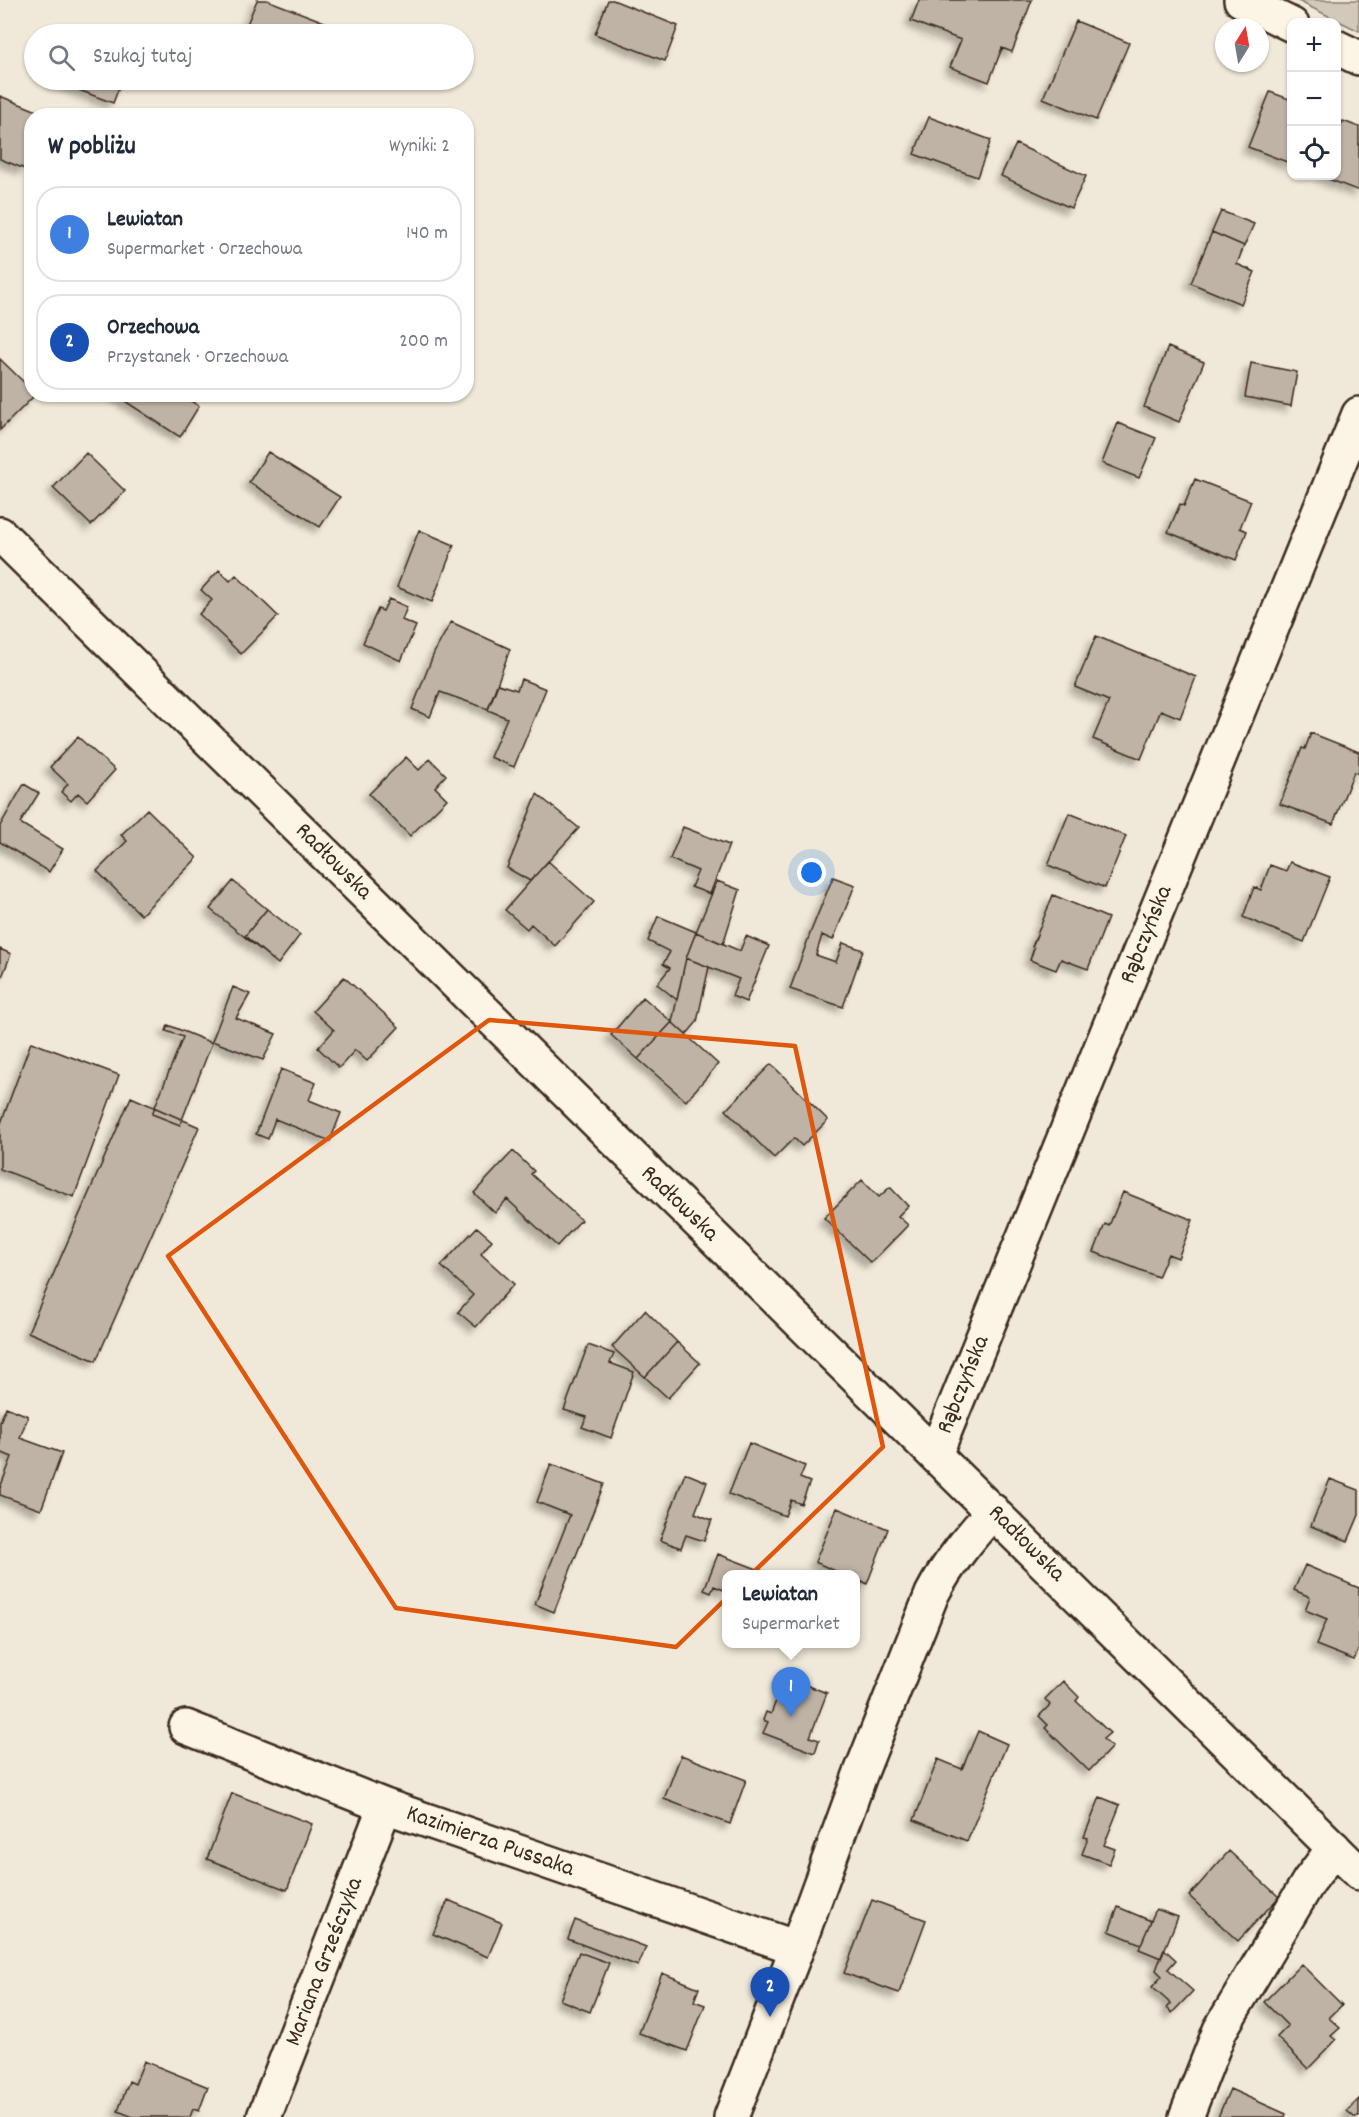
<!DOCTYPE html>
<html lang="pl">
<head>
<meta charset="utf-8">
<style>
	body { margin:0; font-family:Dekko,sans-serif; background:#f6f6f7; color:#1f2937 }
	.controls { position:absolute; right:18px; top:18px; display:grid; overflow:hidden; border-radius:12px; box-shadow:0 2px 4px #0004 }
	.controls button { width:54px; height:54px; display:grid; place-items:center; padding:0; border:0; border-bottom:2px solid #e0e1e3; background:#fff; color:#1f2937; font:30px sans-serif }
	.compass { position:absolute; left:1215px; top:18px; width:54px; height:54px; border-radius:50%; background:#fff; box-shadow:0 2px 4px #0004; rotate:11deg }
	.you { position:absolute; left:812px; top:873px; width:21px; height:21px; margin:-15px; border:4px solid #fff; border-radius:50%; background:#1a73e8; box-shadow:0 0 0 9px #1a73e833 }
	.badge { display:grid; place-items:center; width:39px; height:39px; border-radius:50%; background:#7c3aed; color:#fff; font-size:20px; font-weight:700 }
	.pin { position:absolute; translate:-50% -50px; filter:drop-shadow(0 2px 3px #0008) }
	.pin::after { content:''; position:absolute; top:32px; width:21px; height:18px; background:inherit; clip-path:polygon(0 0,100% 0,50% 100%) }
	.popup { position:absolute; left:722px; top:1570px; width:138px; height:78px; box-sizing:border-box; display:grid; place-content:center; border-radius:12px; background:#fff; filter:drop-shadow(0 2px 4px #0005); font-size:20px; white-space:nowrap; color:#747a83 }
	.popup b { font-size:22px; color:#1f2937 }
	.popup::after { content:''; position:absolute; left:50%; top:100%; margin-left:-12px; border:12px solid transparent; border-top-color:#fff }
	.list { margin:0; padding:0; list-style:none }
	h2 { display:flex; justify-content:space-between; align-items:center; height:78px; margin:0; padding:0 24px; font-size:26px }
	h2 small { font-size:20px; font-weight:400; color:#747a83 }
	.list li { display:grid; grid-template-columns:39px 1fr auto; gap:18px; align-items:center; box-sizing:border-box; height:96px; margin:0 12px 12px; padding:0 12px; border:2px solid #e0e1e3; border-radius:24px }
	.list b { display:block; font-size:22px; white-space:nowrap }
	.list p { margin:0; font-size:20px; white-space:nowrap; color:#747a83 }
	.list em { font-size:20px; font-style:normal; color:#747a83 }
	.icon { flex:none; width:33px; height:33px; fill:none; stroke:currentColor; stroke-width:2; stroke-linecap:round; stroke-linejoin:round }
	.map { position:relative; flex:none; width:1359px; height:2117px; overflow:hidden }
	.search { position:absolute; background:#fff; box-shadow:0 2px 4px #0004; left:24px; top:24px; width:450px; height:66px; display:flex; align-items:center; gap:15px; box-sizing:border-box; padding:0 21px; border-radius:33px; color:#747a83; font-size:22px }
	.panel { position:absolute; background:#fff; box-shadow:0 2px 4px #0004; left:24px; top:108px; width:450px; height:294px; border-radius:24px }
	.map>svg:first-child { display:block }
	.green { fill:#d2c9ba; stroke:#867a6c; stroke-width:1.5 }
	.building { fill:#beb3a4; stroke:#3b2a1e; stroke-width:1.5; filter:url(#shadow) }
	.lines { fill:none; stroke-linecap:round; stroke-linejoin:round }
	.street-casing { stroke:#3b2a1e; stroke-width:38 }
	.secondary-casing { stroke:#3b2a1e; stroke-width:38 }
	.street { stroke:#fcf5e5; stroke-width:33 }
	.secondary { stroke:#fcf5e5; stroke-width:33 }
	.marked { fill:none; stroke:#df570d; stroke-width:4.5; stroke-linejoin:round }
	.labels { text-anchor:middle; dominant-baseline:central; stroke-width:5; stroke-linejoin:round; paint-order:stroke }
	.street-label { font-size:24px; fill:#3b2a1e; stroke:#fcf5e5 }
</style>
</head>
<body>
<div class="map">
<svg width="1359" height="2117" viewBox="0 0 1359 2117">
	<defs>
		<filter id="shadow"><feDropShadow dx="-5.5" dy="5.5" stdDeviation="3" flood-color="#0004"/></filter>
	</defs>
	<rect width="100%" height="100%" fill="#f0e9d9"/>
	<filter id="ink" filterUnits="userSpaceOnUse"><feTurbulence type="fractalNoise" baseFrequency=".0167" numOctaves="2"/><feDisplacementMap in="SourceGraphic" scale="12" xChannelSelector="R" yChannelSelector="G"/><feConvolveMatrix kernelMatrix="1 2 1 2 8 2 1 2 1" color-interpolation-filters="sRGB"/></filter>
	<g filter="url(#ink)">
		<path class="green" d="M1296 0H1359V31Z"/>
		<path class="building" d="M257 0H267L327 23 323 34H243Z
			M608 0H613L678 26 665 61 595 34Z
			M919 0H1032L1012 52 1002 48 989 82 950 67 961 40 911 21Z
			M1076 21 1129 43 1096 120 1043 98Z
			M53 80H122L113 103Z
			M1270 92 1292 100V164L1248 147Z
			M0 96 47 115 32 116V152L25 169 0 159Z
			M929 117 991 140 977 177 914 154Z
			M1343 121 1359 127V191L1321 176H1336V137Z
			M1016 144 1086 176 1071 208 1001 176Z
			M1221 211 1254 224 1244 246 1212 232Z
			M1212 232 1244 246 1237 264 1255 272 1241 304 1191 283Z
			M1168 347 1204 362 1179 422 1144 407Z
			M0 359 32 390V394H36L0 430Z
			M1251 363 1297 372 1291 406 1245 397Z
			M114 394H180L199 406 180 437Z
			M1118 423 1156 438 1139 478 1102 463Z
			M268 452 340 497 320 527 249 482Z
			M86 453 125 491 91 525 53 488Z
			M1195 479 1251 501 1240 528 1247 531 1236 560 1168 532 1180 504 1184 506Z
			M419 530 454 545 432 602 397 587Z
			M219 570 230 581 236 575 278 616 241 654 199 614 212 600 201 590Z
			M389 599 407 607 402 620 416 626 401 661 363 643 378 609 383 611Z
			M451 622 510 649 488 709 440 692 430 717 412 709 434 653Z
			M1096 636 1196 677 1180 718 1161 710 1141 759 1093 739 1109 701 1075 687Z
			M521 679 546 689 514 767 490 757 507 718 488 710 498 684 517 690Z
			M1311 733 1359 752V774L1354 772 1333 824 1280 804 1302 748 1305 749Z
			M78 737 115 770 87 801 78 793 71 801 61 792 68 784 50 767Z
			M406 757 419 770 430 759 446 775 435 787 447 799 410 836 369 794Z
			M24 784 39 793 20 823 63 849 49 872 0 842V826Z
			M537 794 579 828 530 881 507 868Z
			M147 809 197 858 141 915 97 871 127 841 121 835Z
			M1069 813 1126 836 1105 888 1048 865Z
			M683 827 729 845 710 894 691 887 698 871 670 859Z
			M548 861 594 902 555 946 531 924 527 929 505 910Z
			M1290 862 1330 877 1304 942 1243 917 1254 887 1261 890 1270 865 1286 871Z
			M833 877 855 885 833 940 822 935 816 955 836 962 843 943 863 950 843 1007 790 989 811 931Z
			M233 881 267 909 245 936 278 964 210 909Z
			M717 881 740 890 723 944 696 932Z
			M1053 895 1108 918 1088 969 1061 959 1056 970 1030 960 1034 948 1032 947Z
			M267 909 300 935 278 964 245 936Z
			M658 916 696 932 686 958 677 1000 657 984 670 968 663 964 670 952 648 941Z
			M696 932 740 951 746 936 769 946 746 1002 732 996 739 979 686 958Z
			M0 949 11 954 0 982Z
			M686 958 709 967 697 1022 686 1035 672 1022Z
			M344 977 399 1027 367 1061 355 1050 339 1068 318 1048 334 1030 313 1011Z
			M233 987 250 994 236 1018 276 1034 263 1060 212 1041Z
			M643 997 672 1022 638 1059 611 1035Z
			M672 1022 718 1064 686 1101 638 1059Z
			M168 1025 212 1043 180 1125 152 1114 183 1037 166 1031Z
			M31 1042 119 1075 74 1197 0 1169V1126Z
			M771 1064 828 1120 802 1146 794 1138 774 1158 726 1110Z
			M281 1069 316 1083 309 1100 341 1113 330 1141 275 1119 268 1139 256 1134Z
			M131 1097 199 1127 96 1361 28 1332Z
			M513 1151 534 1171 531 1174 581 1220 557 1246 507 1199 495 1213 474 1193Z
			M862 1180 879 1197 890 1187 908 1206 898 1216 908 1225 871 1263 824 1218Z
			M1123 1192 1193 1220 1178 1258 1168 1254 1158 1277 1094 1252 1105 1224 1109 1226Z
			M477 1227 492 1240 481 1254 514 1284 476 1327 458 1312 473 1295 441 1266Z
			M645 1310 677 1342 645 1377 612 1347Z
			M677 1342 700 1363 668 1398 645 1377Z
			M588 1345 614 1354 610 1363 634 1372 611 1438 582 1427 587 1417 564 1410Z
			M6 1407 28 1416 20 1438 62 1453 41 1510 0 1495V1488L12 1457 0 1452V1422Z
			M749 1443 805 1466 800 1478 810 1482 801 1504 791 1500 785 1516 729 1494Z
			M551 1464 604 1484 554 1612 535 1604 570 1515 537 1502Z
			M685 1473 707 1482 695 1513 712 1520 704 1541 686 1535 681 1548 660 1540Z
			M1330 1479 1359 1490V1515L1348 1541 1311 1526Z
			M837 1508 888 1529 867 1584 862 1581 858 1594 856 1593V1574H842L815 1562Z
			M718 1554 765 1572 764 1574H726V1591L714 1586 711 1593 704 1590Z
			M1305 1565 1359 1588V1649L1354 1660 1316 1645 1327 1619 1305 1610 1310 1597 1294 1590Z
			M785 1677 827 1693 810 1737 819 1740 815 1753 763 1733 768 1722 763 1720 766 1712 771 1714Z
			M1063 1681 1079 1697 1076 1701 1110 1733 1103 1739 1112 1747 1089 1771 1045 1728 1048 1725 1039 1716 1050 1705 1045 1699Z
			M978 1731 1007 1744 967 1841 914 1820 938 1759 962 1769Z
			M681 1755 746 1780 730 1824 664 1799Z
			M232 1793 312 1824 287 1890 207 1859Z
			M1100 1797 1120 1805 1104 1845 1115 1849 1109 1864 1082 1854 1088 1838 1084 1837Z
			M1229 1851 1279 1897 1238 1941 1189 1896Z
			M448 1900 502 1923 488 1957 433 1934Z
			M872 1900 926 1920 899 1993 844 1973Z
			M1118 1907 1151 1921 1141 1944 1109 1931Z
			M1156 1909 1178 1917 1161 1958 1139 1949Z
			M575 1920 646 1947 638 1966 568 1939Z
			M1164 1949 1176 1960 1168 1969 1193 1991 1172 2013 1167 2008 1171 2004 1152 1987 1162 1976 1156 1970Z
			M579 1952 609 1963 590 2012 560 2000Z
			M1301 1964 1342 2005 1329 2018 1340 2028 1331 2036 1336 2040 1308 2069 1277 2037 1288 2026 1264 2002Z
			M662 1973 699 1988 694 2001 705 2005 687 2051 639 2033Z
			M144 2061 208 2087 199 2111 193 2109 190 2117H133L118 2111 129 2081 135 2084Z
			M1230 2089 1286 2114 1285 2117H1218Z
			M1359 2099V2117H1354L1347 2111Z"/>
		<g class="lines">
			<g class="street-casing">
				<path id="street" d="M1241 0 1292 25
					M1336 47 1359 58
					M935 1455 1359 414
					M186 1727 385 1806 797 1948
					M264 2117 385 1806
					M731 2117 797 1948 860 1775 932 1594C948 1563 970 1537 993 1511
					M1186 2117 1220 2030 1309 1881 1334 1848"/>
			</g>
			<g class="secondary-casing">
				<path id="secondary" d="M0 534 1359 1873"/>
			</g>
			<use href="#street" class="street"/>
			<use href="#secondary" class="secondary"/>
		</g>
	</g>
	<path class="marked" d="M489 1020 795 1046 883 1447 676 1647 396 1608 168 1256Z"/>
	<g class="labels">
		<g class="street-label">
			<text transform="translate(333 862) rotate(45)">Radłowska</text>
			<text transform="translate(1147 935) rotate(-68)">Rąbczyńska</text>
			<text transform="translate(679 1204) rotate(44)">Radłowska</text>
			<text transform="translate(964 1385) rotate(-68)">Rąbczyńska</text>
			<text transform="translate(1026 1544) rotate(45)">Radłowska</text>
			<text transform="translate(490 1842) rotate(19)">Kazimierza Pussaka</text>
			<text transform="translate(325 1962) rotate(-69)">Mariana Grześczyka</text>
		</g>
	</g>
</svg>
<div class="controls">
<button>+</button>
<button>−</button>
<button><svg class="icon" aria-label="locate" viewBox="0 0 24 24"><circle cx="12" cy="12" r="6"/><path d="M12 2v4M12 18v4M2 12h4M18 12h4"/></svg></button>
</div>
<svg class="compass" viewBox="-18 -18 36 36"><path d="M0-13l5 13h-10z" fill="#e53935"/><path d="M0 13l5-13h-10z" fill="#747a83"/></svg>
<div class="you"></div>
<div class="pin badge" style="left:791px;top:1717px;background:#3f7fe0">1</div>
<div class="popup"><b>Lewiatan</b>Supermarket</div>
<div class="pin badge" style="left:770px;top:2017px;background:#1a4fb4">2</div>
<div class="search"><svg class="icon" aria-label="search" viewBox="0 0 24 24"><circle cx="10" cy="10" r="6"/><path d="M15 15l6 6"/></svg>Szukaj tutaj</div>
<section class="panel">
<h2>W pobliżu<small>Wyniki: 2</small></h2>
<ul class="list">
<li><span class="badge" style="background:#3f7fe0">1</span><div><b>Lewiatan</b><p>Supermarket · Orzechowa</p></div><em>140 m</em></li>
<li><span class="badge" style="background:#1a4fb4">2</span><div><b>Orzechowa</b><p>Przystanek · Orzechowa</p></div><em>200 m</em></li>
</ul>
</section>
</div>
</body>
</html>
